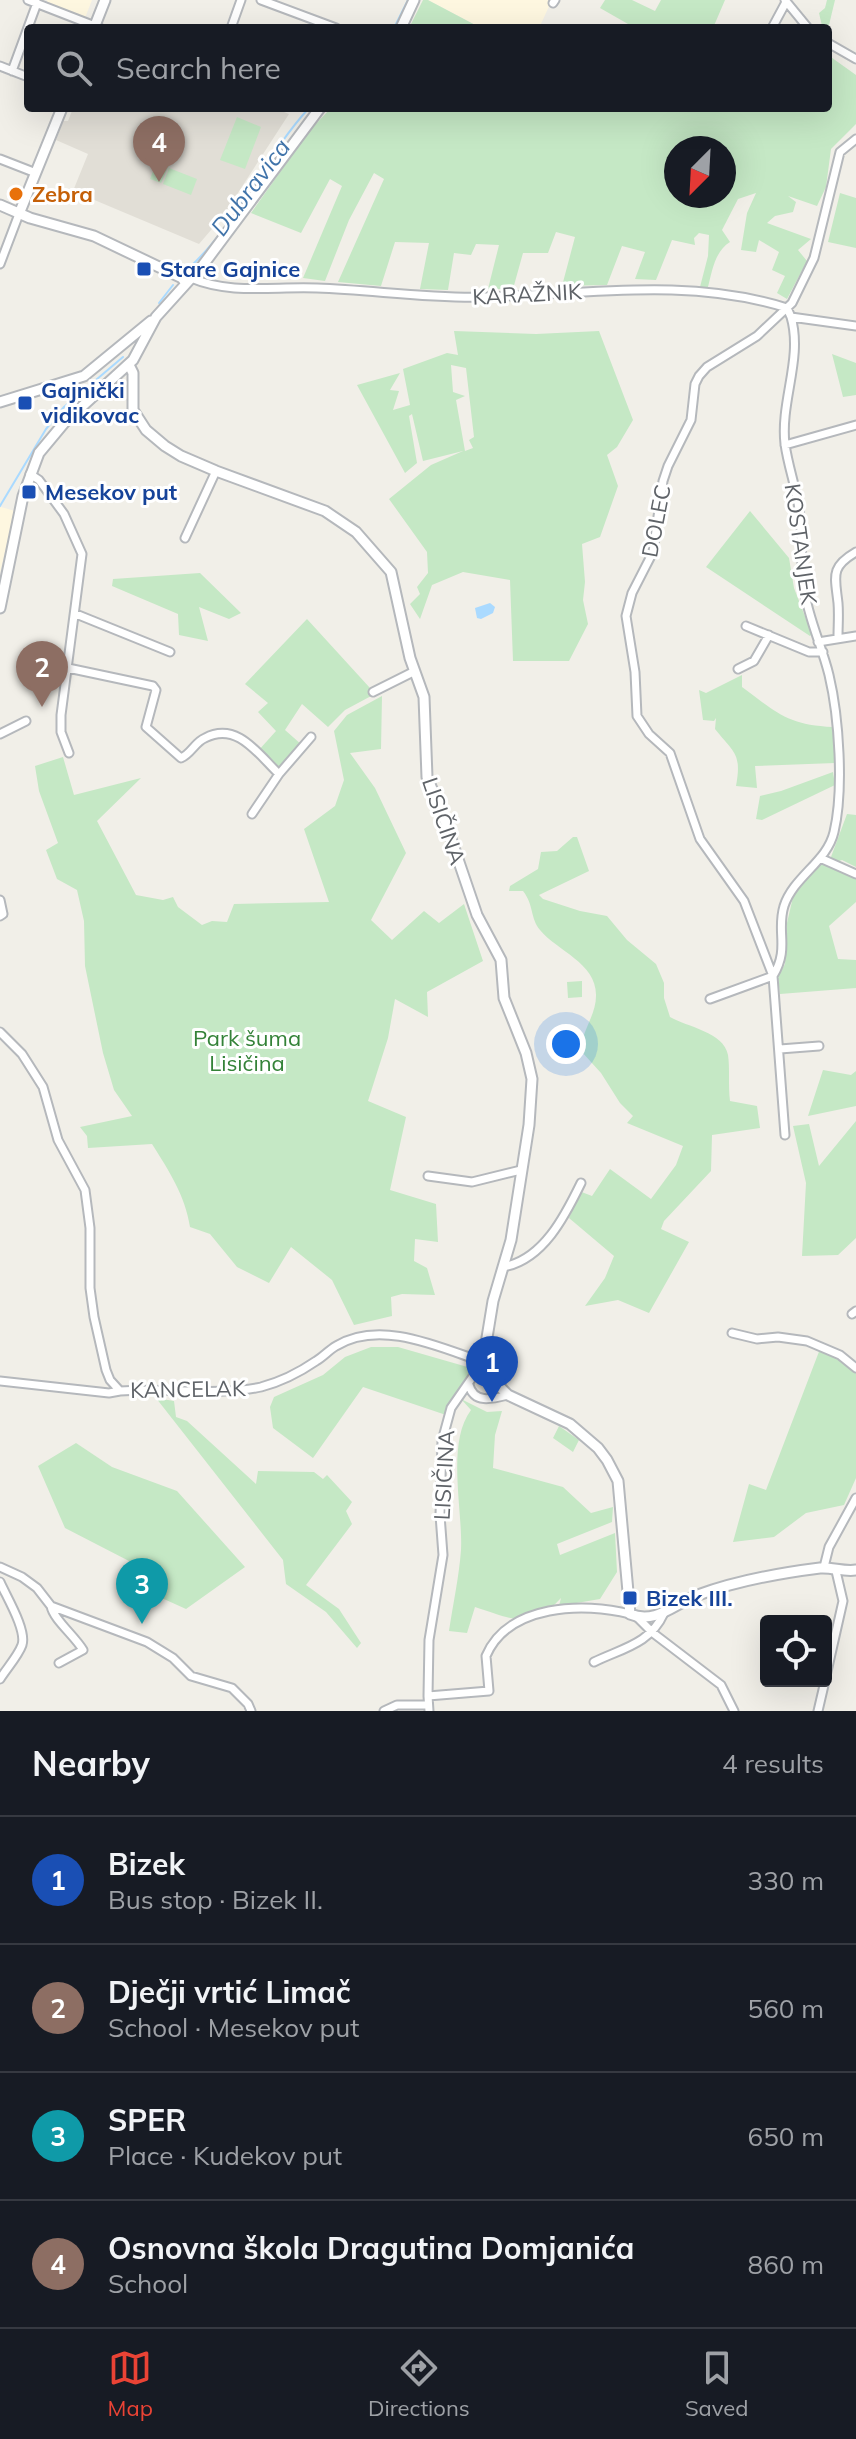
<!DOCTYPE html>
<html lang="en">
<head>
<meta charset="utf-8">
<style>
	body { margin:0; font-family:Mulish,sans-serif; background:#242831; color:#f1f3f6 }
	.controls { position:absolute; right:24px; bottom:24px; display:grid; overflow:hidden; border-radius:8px; box-shadow:0 8px 32px #0002 }
	.controls button { width:72px; height:72px; display:grid; place-items:center; padding:0; border:0; border-bottom:2px solid #363941; background:#171b24; color:#f1f3f6; font:40px sans-serif }
	.compass { position:absolute; left:664px; top:136px; width:72px; height:72px; border-radius:50%; background:#171b24; box-shadow:0 8px 32px #0002; rotate:204deg }
	.you { position:absolute; left:566px; top:1044px; width:28px; height:28px; margin:-20px; border:6px solid #fff; border-radius:50%; background:#1a73e8; box-shadow:0 0 0 12px #1a73e833 }
	.badge { display:grid; place-items:center; width:52px; height:52px; border-radius:50%; background:#ea4335; color:#fff; font-size:26px; font-weight:700 }
	.pin { position:absolute; translate:-50% -66px; filter:drop-shadow(0 2px 4px #0008) }
	.pin::after { content:''; position:absolute; top:42px; width:28px; height:24px; background:inherit; clip-path:polygon(0 0,100% 0,50% 100%) }
	.list { margin:0; padding:0; list-style:none }
	h2 { display:flex; justify-content:space-between; align-items:center; height:104px; margin:0; padding:0 32px; font-size:34px }
	h2 small { font-size:26px; font-weight:400; color:#9ea1a6 }
	.list li { display:grid; grid-template-columns:52px 1fr auto; gap:24px; align-items:center; box-sizing:border-box; height:128px; padding:0 32px; border-top:2px solid #363941 }
	.list b { display:block; font-size:30px; white-space:nowrap }
	.list p { margin:0; font-size:26px; white-space:nowrap; color:#9ea1a6 }
	.list em { font-size:26px; font-style:normal; color:#9ea1a6 }
	.icon { flex:none; width:44px; height:44px; fill:none; stroke:currentColor; stroke-width:2; stroke-linecap:round; stroke-linejoin:round }
	.map { position:relative; flex:none; width:856px; height:1711px; overflow:hidden }
	.search { position:absolute; background:#171b24; box-shadow:0 8px 32px #0002; left:24px; right:24px; top:24px; height:88px; display:flex; align-items:center; gap:20px; box-sizing:border-box; padding:0 28px; border-radius:8px; color:#9ea1a6; font-size:30px }
	.sheet { height:616px; background:#171b24 }
	nav { display:flex; justify-content:space-around; align-items:center; box-sizing:border-box; height:112px; border-top:2px solid #363941; background:#171b24; font-size:22px; color:#9ea1a6 }
	nav a { display:grid; justify-items:center; gap:4px }
	nav .on { color:#ea4335 }
	.map>svg:first-child { display:block }
	.commercial { fill:#fef7e0 }
	.education { fill:#e1ded6 }
	.green { fill:#c5e8c5; fill-rule:evenodd }
	.water { fill:#aadaff }
	.lines { fill:none; stroke-linecap:round; stroke-linejoin:round }
	.stream { stroke:#aadaff; stroke-width:2 }
	.minor-casing { stroke:#b5b8bc; stroke-width:11 }
	.tertiary-casing { stroke:#b5b8bc; stroke-width:13 }
	.minor { stroke:#fff; stroke-width:7 }
	.tertiary { stroke:#fff; stroke-width:9 }
	.food-dot { fill:#e8710a; stroke:#fff; stroke-width:3 }
	.transit-dot { fill:#1a4fb4; stroke:#fff; stroke-width:3 }
	.labels { text-anchor:middle; dominant-baseline:central; stroke-width:6; stroke-linejoin:round; paint-order:stroke }
	.food-label { font-size:22px; font-weight:bold; fill:#c56008; stroke:#fff; text-anchor:start }
	.transit-label { font-size:22px; font-weight:bold; fill:#164399; stroke:#fff; text-anchor:start }
	.street-label { font-size:22px; fill:#5f6368; stroke:#fff }
	.park-label { font-size:22px; fill:#348238; stroke:#fff }
	.water-label { font-size:24px; font-style:italic; fill:#4174aa; stroke:#fff }
</style>
</head>
<body>
<div class="map">
<svg width="856" height="1711" viewBox="0 0 856 1711">
	<rect width="100%" height="100%" fill="#f1efe8"/>
	<path class="commercial" d="M47 0H92L85 18 47 3Z
		M428 0H552L539 28H481Z
		M1 507 15 511 0 572V508Z"/>
	<path class="education" d="M71 108H274L289 114 223 216 199 244 73 191 88 154 56 140 63 121H68L72 111Z"/>
	<path class="green" d="M423 0H428L481 28H409Z
		M605 0H632L655 11 661 0H725L713 28H635L600 8Z
		M827 0H835L829 25 822 26 819 13 825 8Z
		M828 55 856 75V124L831 149 826 187 817 206 788 196 796 202 793 212 775 216 767 223 811 239 798 250 807 261 787 299 777 293 785 276 772 270 779 252 759 240 756 252 741 250 747 213 756 193 738 199 722 230 730 242C715 251 712 271 708 287H700L708 256 709 235 699 233 694 238 695 245 672 240 656 280 635 279 645 252 622 246 607 285 562 286 575 237 556 232 548 253H523L513 289H488L499 245 476 244 471 255 454 253 448 290 420 289 429 243 395 242 381 286 338 282 384 179 374 173 349 220 325 281 303 278 342 186 330 179 301 233 251 213 310 130 331 108H828ZM724 148V196H676V148Z
		M237 117 261 127 245 169 220 160Z
		M158 158 170 163 161 183 150 179Z
		M169 168 197 179 191 195 163 184Z
		M840 193 856 198V248L828 242Z
		M454 331 536 334 599 331 633 420 617 447 607 455 618 486 600 537 582 544 585 582 583 600 588 624 569 661H513L510 580 463 572 432 585 420 619 410 604 420 594 417 587 428 573 427 552 389 499 431 465 463 451 423 461 412 414 409 416 417 463 405 473 357 385 400 373 390 390 399 391 393 410 410 405 403 369 447 353 458 355ZM451 365 466 368 474 437 469 440 473 448 465 451 456 400 465 396 453 392Z
		M832 354 856 363V395L843 397Z
		M750 511 789 558 794 588 806 619 809 620 812 634 810 636 706 567Z
		M200 573 241 613 229 619 199 607 208 641 179 635 178 614 112 586 113 579Z
		M307 619 370 688 373 695 345 710 328 727 302 704 285 730 302 745 283 772 258 751 276 731 258 712 268 703 245 684Z
		M742 675V687C777 713 788 725 833 727L835 763 755 766 757 788 736 786C742 753 734 753 715 729L716 718 714 721 703 720 699 690 706 693Z
		M382 696 381 749 350 753 375 788 406 853 371 920 392 940 424 911 439 923 464 904 483 961 427 992 428 1017 395 999 388 1038 368 1101 406 1117 390 1190 436 1204 438 1242 415 1239 414 1261 427 1268 435 1295 402 1294 391 1297 392 1316 354 1325 332 1280 291 1247 269 1283 237 1267 210 1234 190 1227C185 1195 169 1171 152 1144L88 1148 87 1136 80 1127 132 1116 114 1090 103 1053 85 966 84 921 77 890 57 879 46 850 58 843 39 791 35 766 63 757 74 795 141 778 97 821 136 895 163 900 173 897 178 907 202 925 212 921 227 922 234 904 329 902 304 829 335 806 344 780 334 731 347 715Z
		M833 772 835 785 762 820 756 819 760 796 781 791Z
		M847 814 856 815V867L842 860 828 865Z
		M573 837H577L589 871 539 895 543 899 580 911 607 916 627 940 656 964 664 983V998L670 1017C687 1027 724 1032 728 1055 730 1068 728 1086 730 1101L757 1106 760 1128 712 1135 711 1171 664 1221 661 1229 689 1242 649 1313 618 1300 585 1306 605 1278 614 1256 569 1218 579 1191 592 1196 610 1169 651 1199 676 1165 683 1146 627 1123 633 1116 620 1103 601 1073 581 1051C581 1031 596 1016 596 996 597 963 557 951 540 930 530 918 534 905 523 891H509L510 886 538 869 541 852 557 851Z
		M820 862 856 878V902L829 926 838 959 856 960V988L780 994 778 977 785 964 787 923 793 897Z
		M582 981V997L568 998 567 982Z
		M823 1070 851 1075 856 1071V1106L808 1116Z
		M856 1121V1238L838 1255 802 1256 806 1183 793 1126 809 1124 819 1166Z
		M371 1347H398L471 1368 449 1416 363 1387 313 1458 273 1428 270 1407 274 1397 323 1375 345 1357Z
		M820 1349 840 1359 856 1372V1478L844 1505 806 1513 774 1537 733 1542 749 1484 766 1490Z
		M156 1398 174 1401 176 1417 187 1421 256 1484 258 1471 314 1472 323 1479 327 1475 352 1502 346 1511 352 1524 306 1585 339 1609 361 1643 357 1648 326 1612 286 1584 283 1560Z
		M461 1399 487 1412 502 1411 495 1435 493 1468 563 1487 591 1513 613 1507 612 1522 557 1544 560 1555 615 1533 617 1572 600 1599 559 1606 561 1598C531 1631 513 1619 475 1607L467 1633 449 1631C453 1604 459 1577 461 1550 463 1510 446 1443 471 1410Z
		M559 1426 579 1440 573 1452 553 1438Z
		M76 1443 112 1467 177 1491 245 1567 186 1609 155 1595 151 1606 120 1594 129 1561 65 1528 38 1466Z"/>
	<path class="water" d="M490 603 495 607 493 613 481 619 477 618 475 608Z"/>
	<g class="lines">
		<path class="stream" d="M394 28 408 0
			M191 266C238 222 265 156 309 108
			M159 303 173 285
			M0 506 46 429 64 407 123 357"/>
		<g class="minor-casing">
			<path id="minor" d="M28 0 100 28
				M261 0 336 28
				M785 0 808 28
				M553 3 555 0
				M231 28 241 0
				M772 28 786 2
				M828 43 856 59
				M0 66 28 77
				M12 71 37 3
				M0 159 36 173
				M0 264 19 214
				M191 278C231 295 275 286 317 288 374 290 430 299 486 297 587 294 689 277 787 308L791 317 856 326
				M785 445 856 425
				M30 474 39 480 64 514 82 554 61 715V732L69 753
				M185 538 216 471
				M76 614 170 652
				M746 626 809 652H823
				M838 637C838 626 839 614 838 603 835 576 830 567 856 552
				M818 642 856 636
				M68 668 153 686 156 690 146 727 181 758C191 754 195 742 205 738 237 721 258 754 279 774
				M738 669 754 661 769 635
				M373 692 415 671
				M0 734 26 721
				M252 814 279 774 311 737
				M820 858 856 874
				M0 900 3 914 0 916
				M710 999 773 976C790 948 776 932 784 906 794 876 827 862 834 832 844 790 839 717 829 675 822 646 808 618 804 588 800 562 803 535 799 509 796 487 788 466 785 444 780 402 803 358 791 317
				M0 1032 22 1054 43 1087 58 1140 85 1190 90 1228V1288L94 1317 106 1370 110 1380 120 1391C164 1388 220 1396 261 1387 280 1382 300 1372 316 1361 323 1357 329 1350 336 1346 380 1319 439 1347 483 1362L451 1408 442 1441 440 1515 443 1555 429 1640 428 1696
				M780 1049 819 1046
				M785 1135 773 976 744 901 700 839 670 753 649 734 637 716 635 672 626 616 632 593 653 552 663 481 668 466 691 420 695 384 699 376 707 367 757 336 792 303 814 258 840 152 856 139
				M428 1176 472 1182 521 1170
				M503 1267C543 1260 565 1216 581 1183
				M852 1314 856 1311
				M732 1333 757 1339 778 1337 807 1341 840 1355 856 1368
				M0 1381 109 1393 120 1391
				M469 1385C474 1404 492 1399 508 1395
				M0 1567 22 1577 37 1588 51 1606 147 1642 173 1658 191 1676 232 1688 248 1704 251 1711
				M824 1567 829 1547 856 1498
				M0 1582C6 1596 27 1630 22 1645 18 1656 7 1668 0 1679
				M51 1606C53 1619 75 1636 83 1650L59 1663
				M638 1618 653 1633 721 1685 734 1711
				M594 1662C623 1648 650 1644 664 1613
				M826 1676 843 1601 836 1571
				M384 1711 397 1705H428
				M429 1711 428 1696 489 1691 486 1656C508 1604 584 1602 630 1614
				M818 1711 825 1681"/>
		</g>
		<g class="tertiary-casing">
			<path id="tertiary" d="M94 28 105 0
				M401 28 414 0
				M0 205 30 218 94 236 182 278 185 282
				M19 214 62 108
				M129 365 133 373V410L146 430 165 446 181 456 216 471 325 511 356 532 391 572 410 658 424 697 427 777 444 818 477 915 501 960 504 998 526 1053 532 1079 529 1125 511 1240 493 1301 483 1362 492 1379 508 1395 570 1424 598 1448 607 1460 618 1481 630 1614C656 1625 675 1603 698 1595 736 1581 780 1573 820 1568 832 1567 844 1572 856 1570
				M0 402 84 376 151 321
				M0 608 23 496 39 453 64 423 133 360 156 317 203 265 320 108"/>
		</g>
		<use href="#minor" class="minor"/>
		<use href="#tertiary" class="tertiary"/>
	</g>
	<circle class="food-dot" cx="16" cy="194" r="8"/>
	<g class="transit-dot">
		<rect x="136" y="261" width="16" height="16" rx="4"/>
		<rect x="17" y="395" width="16" height="16" rx="4"/>
		<rect x="21" y="484" width="16" height="16" rx="4"/>
		<rect x="622" y="1590" width="16" height="16" rx="4"/>
	</g>
	<g class="labels">
		<g class="food-label">
			<text x="32" y="194">Zebra</text>
		</g>
		<g class="transit-label">
			<text x="160" y="269">Stare Gajnice</text>
			<text x="41" y="390">Gajnički<tspan x="41" dy="25">vidikovac</tspan></text>
			<text x="45" y="492">Mesekov put</text>
			<text x="646" y="1598">Bizek III.</text>
		</g>
		<g class="street-label">
			<text transform="translate(527 294) rotate(-3)">KARAŽNIK</text>
			<text transform="translate(656 521) rotate(-79)">DOLEC</text>
			<text transform="translate(801 544) rotate(82)">KOSTANJEK</text>
			<text transform="translate(444 821) rotate(71)">LISIČINA</text>
			<text transform="translate(188 1389) rotate(-1)">KANCELAK</text>
			<text transform="translate(444 1475) rotate(-87)">LISIČINA</text>
		</g>
		<g class="park-label">
			<text x="247" y="1038">Park šuma<tspan x="247" dy="25">Lisičina</tspan></text>
		</g>
		<g class="water-label">
			<text transform="translate(250 187) rotate(-53)">Dubravica</text>
		</g>
	</g>
</svg>
<div class="controls">
<button><svg class="icon" aria-label="locate" viewBox="0 0 24 24"><circle cx="12" cy="12" r="6"/><path d="M12 2v4M12 18v4M2 12h4M18 12h4"/></svg></button>
</div>
<svg class="compass" viewBox="-18 -18 36 36"><path d="M0-13l5 13h-10z" fill="#e53935"/><path d="M0 13l5-13h-10z" fill="#9ea1a6"/></svg>
<div class="you"></div>
<div class="pin badge" style="left:492px;top:1402px;background:#1a4fb4">1</div>
<div class="pin badge" style="left:42px;top:707px;background:#8d6e63">2</div>
<div class="pin badge" style="left:142px;top:1624px;background:#0f9aa8">3</div>
<div class="pin badge" style="left:159px;top:182px;background:#8d6e63">4</div>
<div class="search"><svg class="icon" aria-label="search" viewBox="0 0 24 24"><circle cx="10" cy="10" r="6"/><path d="M15 15l6 6"/></svg>Search here</div>
</div>
<section class="sheet">
<h2>Nearby<small>4 results</small></h2>
<ul class="list">
<li><span class="badge" style="background:#1a4fb4">1</span><div><b>Bizek</b><p>Bus stop · Bizek II.</p></div><em>330 m</em></li>
<li><span class="badge" style="background:#8d6e63">2</span><div><b>Dječji vrtić Limač</b><p>School · Mesekov put</p></div><em>560 m</em></li>
<li><span class="badge" style="background:#0f9aa8">3</span><div><b>SPER</b><p>Place · Kudekov put</p></div><em>650 m</em></li>
<li><span class="badge" style="background:#8d6e63">4</span><div><b>Osnovna škola Dragutina Domjanića</b><p>School</p></div><em>860 m</em></li>
</ul>
</section>
<nav>
<a class="on"><svg class="icon" aria-label="map" viewBox="0 0 24 24"><path d="M3 6l6-2 6 2 6-2v14l-6 2-6-2-6 2zM9 4v14M15 6v14"/></svg>Map</a>
<a><svg class="icon" aria-label="directions" viewBox="0 0 24 24"><path d="M12 3l9 9-9 9-9-9zM9 14v-3h6M13 9l2 2-2 2"/></svg>Directions</a>
<a><svg class="icon" aria-label="saved" viewBox="0 0 24 24"><path d="M7 4h10v16l-5-4-5 4z"/></svg>Saved</a>
</nav>
</body>
</html>
